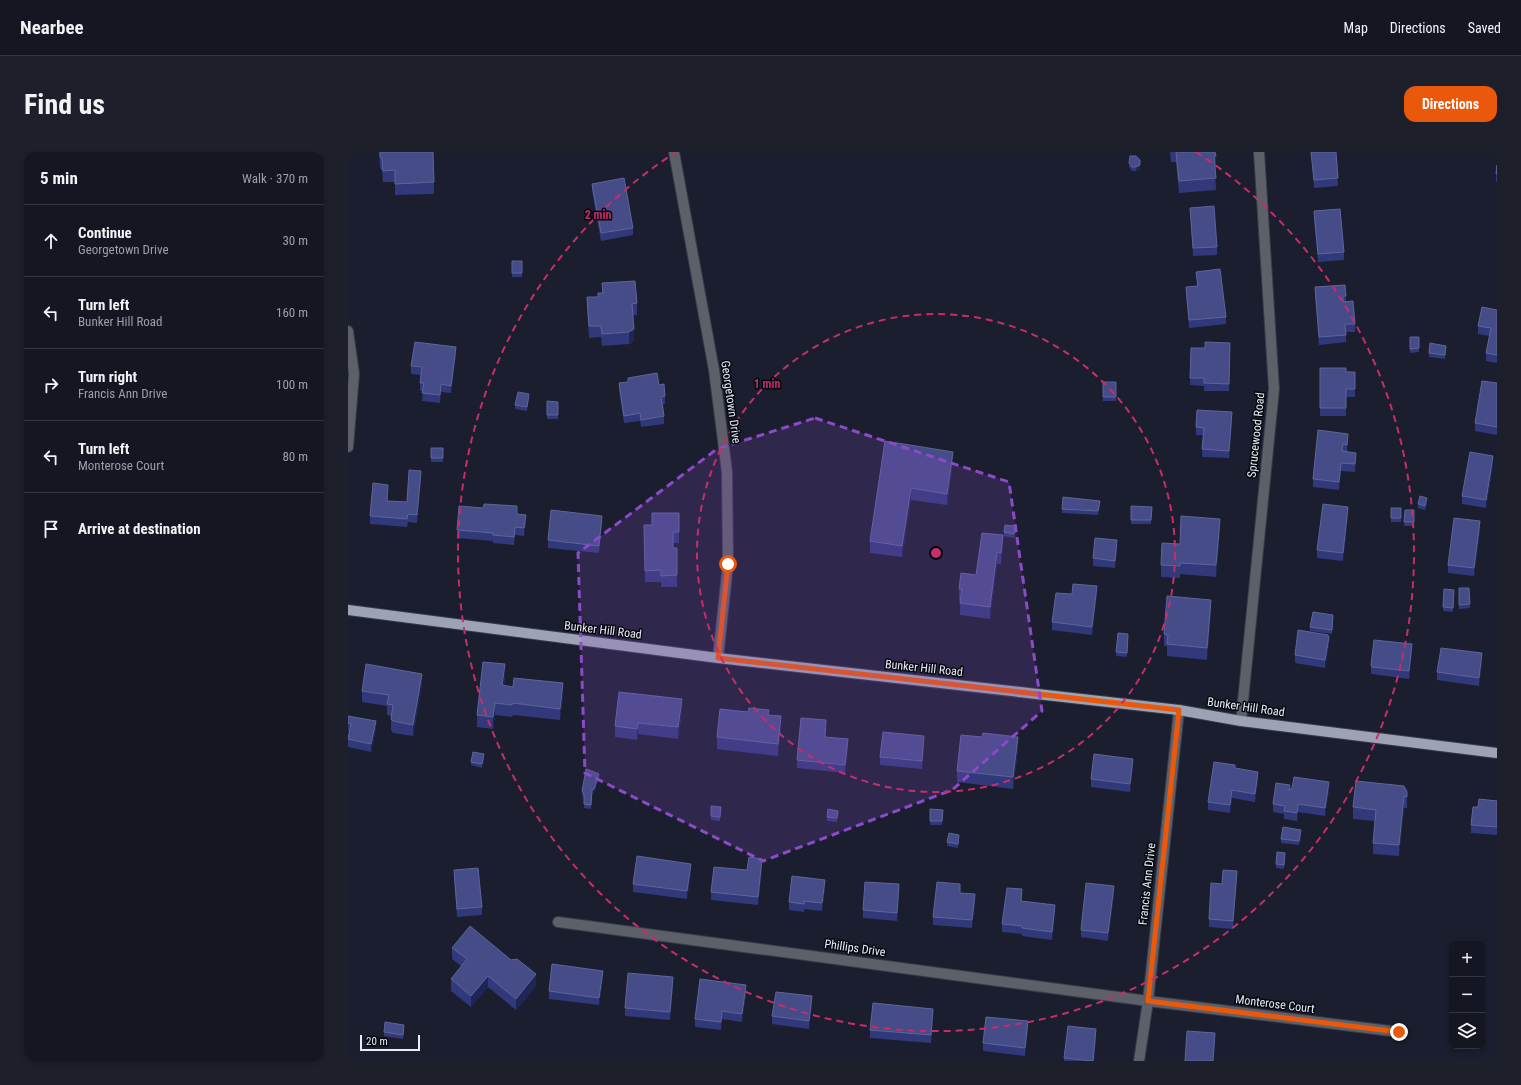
<!DOCTYPE html>
<html lang="en">
<head>
<meta charset="utf-8">
<style>
	body { margin:0; font-family:"Roboto Condensed",sans-serif; background:#1d1f2a; color:#f1f3f6 }
	.controls { position:absolute; right:12px; bottom:12px; display:grid; overflow:hidden; border-radius:8px; box-shadow:0 2px 6px #0003 }
	.controls button { width:36px; height:36px; display:grid; place-items:center; padding:0; border:0; border-bottom:1px solid #333540; background:#141622; color:#f1f3f6; font:20px sans-serif }
	.scale { position:absolute; left:12px; bottom:10px; width:60px; box-sizing:border-box; padding-left:4px; border:2px solid #e9edf8; border-top:0; font-size:11px; line-height:14px; white-space:nowrap; color:#e9edf8; -webkit-text-stroke:3px #07080f; paint-order:stroke }
	.stop { position:absolute; width:12px; height:12px; margin:-9px; border:3px solid #ea580c; border-radius:50%; background:#fff }
	.stop.end { background:#ea580c; border-color:#fff; box-shadow:0 1px 4px #0008 }
	.list { margin:0; padding:0; list-style:none }
	h2 { display:flex; justify-content:space-between; align-items:center; height:52px; margin:0; padding:0 16px; font-size:17px }
	h2 small { font-size:13px; font-weight:400; color:#9d9fa5 }
	.list li { display:grid; grid-template-columns:26px 1fr auto; gap:12px; align-items:center; box-sizing:border-box; height:72px; padding:0 16px; border-top:1px solid #333540 }
	.list b { display:block; font-size:15px; white-space:nowrap }
	.list p { margin:0; font-size:13px; white-space:nowrap; color:#9d9fa5 }
	.list em { font-size:13px; font-style:normal; color:#9d9fa5 }
	.icon { flex:none; width:22px; height:22px; fill:none; stroke:currentColor; stroke-width:2; stroke-linecap:round; stroke-linejoin:round }
	.map { position:relative; flex:none; width:1149px; height:909px; overflow:hidden; border-radius:12px }
	header { display:flex; align-items:center; gap:24px; box-sizing:border-box; height:56px; padding:0 20px; background:#141622; border-bottom:1px solid #333540 }
	header strong { font-size:19px }
	nav { display:flex; gap:22px; margin-inline-start:auto; font-size:14px }
	.intro { display:flex; align-items:center; justify-content:space-between; box-sizing:border-box; height:96px; padding:0 24px }
	h1 { margin:0; font-size:28px }
	.button { padding:10px 18px; border-radius:12px; background:#ea580c; color:#fff; font-size:14px; font-weight:700 }
	main { display:flex; gap:24px; padding:0 24px }
	aside { flex:1; background:#141622; border-radius:12px; box-shadow:0 2px 6px #0003 }
	.map>svg:first-child { display:block }
	.lines { fill:none; stroke-linecap:round; stroke-linejoin:round }
	.minor-casing { stroke:#373b4a; stroke-width:12 }
	.major-casing { stroke:#373b4a; stroke-width:12 }
	.minor { stroke:#5e6069; stroke-width:10 }
	.major { stroke:#9da3b4; stroke-width:10 }
	.wall { fill:#31397a }
	.shaded-wall { fill:#1f2656 }
	.building { fill:#454c88; stroke:#5e659a }
	.route { stroke:#ea580c; stroke-width:5 }
	.marked { fill:#8c49c8; fill-opacity:0.2; stroke:#8c49c8; stroke-width:3; stroke-dasharray:8 5; stroke-linejoin:round }
	.ring { fill:none; stroke:#c62d6b; stroke-width:2; stroke-dasharray:7 5 }
	.labels { text-anchor:middle; dominant-baseline:central; stroke-width:3; stroke-linejoin:round; paint-order:stroke }
	.street-label { font-size:12px; fill:#e9edf8; stroke:#07080f }
	.centre { fill:#c62d6b; stroke:#07080f; stroke-width:2 }
	.ring-label { font-size:12px; text-anchor:middle; font-weight:bold; fill:#c62d6b; stroke:#07080f; stroke-width:3; stroke-linejoin:round; paint-order:stroke }
</style>
</head>
<body>
<header>
<strong>Nearbee</strong>
<nav><a>Map</a><a>Directions</a><a>Saved</a></nav>
</header>
<div class="intro"><h1>Find us</h1><a class="button">Directions</a></div>
<main>
<aside>
<h2>5 min<small>Walk · 370 m</small></h2>
<ul class="list">
<li><svg class="icon" aria-label="ahead" viewBox="0 0 24 24"><path d="M12 20V5M6 11l6-6 6 6"/></svg><div><b>Continue</b><p>Georgetown Drive</p></div><em>30 m</em></li>
<li><svg class="icon" aria-label="left" viewBox="0 0 24 24"><path d="M17 20v-9H6M10 6l-5 5 5 5"/></svg><div><b>Turn left</b><p>Bunker Hill Road</p></div><em>160 m</em></li>
<li><svg class="icon" aria-label="right" viewBox="0 0 24 24"><path d="M7 20v-9h11M14 6l5 5-5 5"/></svg><div><b>Turn right</b><p>Francis Ann Drive</p></div><em>100 m</em></li>
<li><svg class="icon" aria-label="left" viewBox="0 0 24 24"><path d="M17 20v-9H6M10 6l-5 5 5 5"/></svg><div><b>Turn left</b><p>Monterose Court</p></div><em>80 m</em></li>
<li><svg class="icon" aria-label="arrive" viewBox="0 0 24 24"><path d="M6 21V4h12l-3 4 3 4H6"/></svg><div><b>Arrive at destination</b></div></li>
</ul>
</aside>
<div class="map">
<svg width="1149" height="909" viewBox="0 0 1149 909">
	<rect width="100%" height="100%" fill="#1a1e2e"/>
	<g class="lines">
		<g class="minor-casing">
			<path id="minor" d="M326 0 366 218 379 320 380 412 370 506
				M0 179 6 222 0 295
				M893 569 926 237 911 0
				M210 770 800 849 1051 880
				M791 909 800 849 831 558"/>
		</g>
		<g class="major-casing">
			<path id="major" d="M0 458 370 506 831 558 893 569 1149 601"/>
		</g>
		<use href="#minor" class="minor"/>
		<use href="#major" class="major"/>
	</g>
	<path class="wall" d="M31 0 86 30V42L47 43V30H35L34 19 32 16Z
		M822 0H867L868 15H867L868 38 831 41 828 10H823Z
		M963 0H988L990 34 966 36Z
		M782 4 792 17 788 19H784L781 15Z
		M1149 13V30H1148V22Z
		M244 32 285 76V83L253 89 244 39Z
		M842 56 869 95V103L845 104Z
		M966 59 996 100V108L970 110 966 67Z
		M164 109H174V125H164Z
		M848 120 878 165V172L841 176 838 143V135L849 134Z
		M254 131 289 151V163H285L286 189 281 192 254 194 253 185 241 186 239 157V145H250L254 141Z
		M967 135 998 144V150L1007 172V180H998V190L971 193 967 143Z
		M1149 158V211L1138 209V201L1142 184 1130 182V174Z
		M1062 185H1071V200L1062 201Z
		M882 191 881 239H856V234L842 233 843 196H857Z
		M1098 197 1097 207 1081 205V201Z
		M108 203 103 241 93 240 92 251 74 249 75 239H72V231L73 223 63 222V214Z
		M972 216 1007 237V245H998V264H972Z
		M280 226 311 233 317 244V252H315L316 264V272L293 275 292 269 276 271 271 239V231L280 230Z
		M755 230H768V249H755Z
		M1149 231V283L1127 279V271Z
		M181 246 179 259 167 257V253Z
		M199 249 210 250V267H199Z
		M884 268 881 306 854 305 855 283H848V275Z
		M970 278 1000 289 999 300 1008 308 1007 320 993 319 991 338 965 335V327Z
		M537 289 605 311 599 353 563 348 554 405 522 401V389Z
		M83 296H95V310H83Z
		M1145 312 1138 356 1114 352V344Z
		M73 327 69 371 60 370 59 375 22 372V364L40 340 39 349 59 350Z
		M1079 350 1077 358 1070 356V352Z
		M752 353 750 363 714 361V357Z
		M783 354 804 355 803 372H783Z
		M1043 356H1053V370H1043Z
		M1057 358H1066V374H1056Z
		M331 361V391H325V396H329V435H313V430H297L296 373H304Z
		M169 362 178 371 176 384 167 383 166 393 145 391V389L109 386V378Z
		M1000 363 995 409 969 406V398Z
		M254 372 251 401 200 396V388Z
		M1132 377 1126 424 1100 421V413Z
		M667 378 666 386 656 384V380Z
		M872 378 868 425 832 422V426L813 425V413L832 392Z
		M655 395 653 412H649L642 467 612 463V449L611 448V437L628 423Z
		M769 396 767 416 745 414V406Z
		M1111 436H1121L1122 456 1111 457Z
		M1096 437 1106 438 1105 460 1095 459Z
		M724 442H749L744 483 704 478V470Z
		M863 459 859 508 819 504V494H816V482Z
		M985 467 984 482 962 479V475Z
		M780 486 779 505 768 504V500Z
		M981 493 977 516 947 511V503Z
		M1064 500 1061 527 1024 522 1023 521V513Z
		M1134 509 1131 534 1089 528V520Z
		M157 524 156 534 215 543 212 568 165 563 164 565 147 563 145 577 129 575V563Z
		M74 533 65 584 45 581 43 578V564L39 563V554L14 550V539Z
		M334 559 330 587 290 582 289 588 267 585V574Z
		M421 563 433 576 430 604 369 597V585Z
		M0 566 28 577 23 600 0 595V585L1 580 0 579Z
		M478 576 477 585 500 595 497 621 449 616V608Z
		M576 591 574 617 532 613V605Z
		M670 597 665 637 609 630V619Z
		M136 606 134 616 123 613V610Z
		M785 614 782 640 743 635V627Z
		M887 616 910 628 907 650 884 646 882 661 860 658V650Z
		M251 626 246 641 244 642 243 657 236 656V646L234 643V639Z
		M942 637 981 638 977 664 950 660 949 669 936 667V662L925 660V652Z
		M1059 640V656H1056L1051 704 1025 702V691L1027 669 1005 667V655Z
		M1149 649V683L1123 681V673L1130 655Z
		M582 657 595 658 594 673H582Z
		M373 659 372 669 363 668V664Z
		M490 663 489 670 479 669V665Z
		M953 682 951 693 933 691V687Z
		M611 687 610 696 599 694V690Z
		M937 705 936 717 928 716V712Z
		M414 715 410 753 363 748V740L399 718Z
		M106 718 134 755V763L109 765 106 726Z
		M343 720 339 747 285 740V732Z
		M889 727 885 777 861 775V767L874 732Z
		M477 736 474 759 456 757V760L441 758V750Z
		M551 740 549 769 515 766V758Z
		M612 741 627 750 624 776 585 773V765Z
		M766 742 760 789 733 785V778Z
		M674 745V749L707 761 704 788 674 784V782L654 780V772Z
		M104 796 188 834 168 858 140 835 123 855 103 839V827L113 814 104 807Z
		M255 826 251 853 201 847V839Z
		M325 833 322 868 277 864V856Z
		M398 841 394 870 374 867 373 878 347 875V867Z
		M464 852 461 877 424 872V864Z
		M585 865 583 891 522 886V878Z
		M56 877 55 887 36 884V880Z
		M680 877 677 904 635 899V891Z
		M748 885 746 909H716V906Z"/>
	<path class="shaded-wall" d="M792 8V17L788 19V15Z
		M286 177V189L281 192V180Z
		M108 195V203L103 241V234Z
		M93 232V240L92 251V243Z
		M181 242V246L179 259V255Z
		M884 260V268L881 306V299Z
		M1000 282V289L999 301V293Z
		M605 300V311L599 353V342Z
		M1008 301V308L1007 320V312Z
		M1145 304V312L1138 356V348Z
		M993 311V319L991 338V330Z
		M73 319V327L69 371V363Z
		M563 336V348L554 405V394Z
		M1000 355V363L995 409V401Z
		M178 363V371L176 384V376Z
		M254 364V372L251 401V394Z
		M872 367V378L868 425V413Z
		M1132 369V377L1126 424V416Z
		M655 383V395L653 412V401Z
		M769 388V396L767 416V409Z
		M649 400V412L642 467V455Z
		M749 434V442L744 483V475Z
		M863 448V459L859 508V496Z
		M981 485V493L977 516V508Z
		M1064 492V500L1061 527V519Z
		M1134 501V509L1131 534V526Z
		M157 512V524L154 545V533Z
		M74 522V533L65 584V573Z
		M215 531V543L212 568V557Z
		M334 547V559L330 587V575Z
		M147 551V563L145 577V565Z
		M433 564V576L430 604V592Z
		M478 568V576L477 593V585Z
		M28 569V577L23 600V592Z
		M290 571V582L289 588V577Z
		M576 584V591L574 617V609Z
		M670 585V597L665 637V625Z
		M500 587V595L497 621V613Z
		M785 607V614L782 640V632Z
		M910 620V628L907 650V642Z
		M251 622V626L246 641 244 642 243 657 244 638Z
		M981 630V638L977 664V656Z
		M884 638V646L882 661V653Z
		M1056 644V656L1051 704V693Z
		M950 652V660L949 669V661Z
		M414 707V715L410 753V745Z
		M343 712V720L339 747V739Z
		M889 719V727L885 777V769Z
		M477 728V736L474 759V751Z
		M551 732V740L549 769V761Z
		M766 734V742L760 789V781Z
		M627 742V750L624 776V768Z
		M707 753V761L704 788V780Z
		M255 819V826L251 853V846Z
		M188 822V834L168 858V847Z
		M140 824V835L123 855V844Z
		M325 825V833L322 868V860Z
		M398 833V841L394 870V862Z
		M464 844V852L461 877V869Z
		M585 857V865L583 891V883Z
		M374 859V867L373 878V870Z
		M680 869V877L677 904V896Z
		M748 877V885L746 909H745Z
		M867 881V893L865 909Z"/>
	<path class="building" d="M32 0H85L86 30 47 32V18L35 19 34 7 32 4Z
		M828 0H867L868 4H866L868 26 831 29Z
		M963 0H988L990 26 966 28Z
		M782 4H788L792 8V13L788 15H784L781 11Z
		M1149 13V22H1148Z
		M276 26 285 76 253 81 244 32Z
		M866 54 869 95 845 96 842 56Z
		M992 57 996 100 970 102 966 59Z
		M164 109H174V121H164Z
		M872 117 878 165 841 168 838 135 850 134 848 120Z
		M287 129 289 151 284 152 286 177 281 180 254 182 253 174H241L239 145H250V141H255L254 131Z
		M997 133 998 144H995V150L1005 149 1007 172H997L998 183 971 185 967 135Z
		M1134 155 1149 158V203L1138 201 1143 176 1130 174Z
		M1062 185H1071V196L1062 197Z
		M67 190 108 195 103 234 93 232 92 243 74 241 76 231H72L74 215 63 214Z
		M857 190 882 191 881 232 856 231V226H842L843 196H857Z
		M1082 191 1098 194 1097 203 1081 201Z
		M972 216H998V220H1007V237H998V256H972Z
		M309 221 311 233 316 232 317 244 313 245 316 264 293 268 292 261 276 264 271 231 280 230V226Z
		M1134 229 1149 231V275L1127 271Z
		M755 230H768V245H755Z
		M170 240 181 242 179 255 167 253Z
		M199 249 210 250V263H199Z
		M849 258 884 260 881 299 854 297 856 276 848 275Z
		M970 278 1000 282 999 293 995 292 994 299 1008 301 1007 312 993 311 991 330 965 327Z
		M537 289 605 300 599 342 563 336 554 394 522 389Z
		M83 296H95V306H83Z
		M1122 300 1145 304 1138 348 1114 344Z
		M61 318 73 319 69 363 60 362 59 367 22 364 25 331 40 333 39 349 59 350Z
		M1072 344 1079 346 1077 354 1070 352Z
		M715 345 752 349 750 359 714 357Z
		M136 352 169 354V362L178 363 176 376 167 375 166 385 145 383V381L109 378 111 354 135 356Z
		M975 352 1000 355 995 401 969 398Z
		M783 354 804 355 803 368H783Z
		M1043 356H1053V366H1043Z
		M203 358 254 364 251 394 200 388Z
		M1057 358H1066V370H1056Z
		M304 361H331V380H325V396H329V423L313 424V418L297 419 296 373H304Z
		M833 364 872 367 868 413 832 411V414L813 413 814 391 832 392Z
		M1106 366 1132 369 1126 416 1100 413Z
		M657 373 667 374 666 382 656 380Z
		M634 381 655 383 653 401 649 400 642 455 612 451 614 437H611L613 421 628 423Z
		M747 386 769 388 767 409 745 406Z
		M725 432 749 434 744 475 704 470 708 441 724 442Z
		M1111 436H1121L1122 452 1111 453Z
		M1096 437 1106 438 1105 456 1095 455Z
		M819 444 863 448 859 496 819 492 820 483 816 482Z
		M965 460 985 463 984 478 962 475Z
		M950 478 980 483 981 485 977 508 947 503Z
		M770 481 780 482 779 501 768 500Z
		M1026 488 1064 492 1061 519 1024 515 1023 513Z
		M1093 496 1134 501 1131 526 1089 520Z
		M135 510 157 512 154 533 165 535 166 526 215 531 212 557 165 551 164 553 147 551 145 565 129 563Z
		M18 512 74 522 65 573 45 569 43 567 45 553 39 552 41 543 14 539Z
		M271 540 334 547 330 575 290 571 289 577 267 574Z
		M401 556 421 558 420 563 433 564 430 592 369 585 372 557 400 560Z
		M0 564 28 569 23 592 0 587 3 572 0 571Z
		M453 566 478 568 477 585 500 587 497 613 449 608Z
		M535 580 576 584 574 609 532 605Z
		M635 581 670 585 665 625 609 619 613 583 634 585Z
		M125 600 136 602 134 612 123 610Z
		M746 602 785 607 782 632 743 627Z
		M866 610 887 613V616L910 620 907 642 884 638 882 653 860 650Z
		M238 617 251 622 246 637 244 638 243 653 236 652V642L234 639Z
		M946 625 981 630 977 656 950 652 949 661 936 659 937 654 925 652 928 631 942 633 941 638 944 636Z
		M1008 629 1056 634 1059 640V645L1056 644 1051 693 1025 691 1028 658 1005 655Z
		M1131 647 1149 649V675L1123 673 1125 655H1130Z
		M363 654 373 655 372 665 363 664Z
		M480 657 490 659 489 666 479 665Z
		M582 657 595 658 594 669H582Z
		M935 675 953 678 951 689 933 687Z
		M601 681 611 683 610 692 599 690Z
		M929 700 937 701 936 713 928 712Z
		M289 704 343 712 339 739 285 732Z
		M401 705 414 707 410 745 363 740 366 715 399 718Z
		M130 716 134 755 109 757 106 718Z
		M875 718 889 719 885 769 861 767 863 731 874 732Z
		M444 724 477 728 474 751 456 749V752L441 750Z
		M517 730 551 732 549 761 515 758Z
		M589 730 612 732V741L627 742 624 768 585 765Z
		M738 731 766 734 760 781 733 778Z
		M659 736 674 737 673 749 707 753 704 780 674 776V774L654 772Z
		M122 774 163 808 169 807 188 822 168 847 140 824 123 844 103 827 119 807 104 796Z
		M204 812 255 819 251 846 201 839Z
		M280 821 325 825 322 860 277 856Z
		M352 827 398 833 394 862 374 859 373 870 347 867Z
		M428 840 464 844 461 869 424 864Z
		M525 851 585 857 583 883 522 878Z
		M638 865 680 869 677 896 635 891Z
		M37 870 56 873 55 883 36 880Z
		M720 874 748 877 745 909 716 906Z
		M839 879 867 881 865 909H837Z"/>
	<g class="lines">
		<path class="route" d="M380 412 370 506 831 558 800 849 1051 880"/>
	</g>
	<path class="marked" d="M467 266 661 330 694 559 604 638 415 709 237 621 230 401 369 297Z"/>
	<g class="ring">
		<circle cx="588" cy="401" r="239"/>
		<path d="M848 0A478 478 0 1 1 328 0"/>
	</g>
	<g class="labels">
		<g class="street-label">
			<text transform="translate(383 250) rotate(82)">Georgetown Drive</text>
			<text transform="translate(908 283) rotate(-84)">Sprucewood Road</text>
			<text transform="translate(255 478) rotate(7)">Bunker Hill Road</text>
			<text transform="translate(576 516) rotate(6)">Bunker Hill Road</text>
			<text transform="translate(898 555) rotate(8)">Bunker Hill Road</text>
			<text transform="translate(799 732) rotate(-84)">Francis Ann Drive</text>
			<text transform="translate(507 796) rotate(8)">Phillips Drive</text>
			<text transform="translate(927 852) rotate(7)">Monterose Court</text>
		</g>
	</g>
	<circle cx="588" cy="401" r="6" class="centre"/>
	<g class="ring-label">
		<text x="250" y="67">2 min</text>
		<text x="419" y="236">1 min</text>
	</g>
</svg>
<div class="controls">
<button>+</button>
<button>−</button>
<button><svg class="icon" aria-label="layers" viewBox="0 0 24 24"><path d="M12 4l9 5-9 5-9-5zM3 14l9 5 9-5"/></svg></button>
</div>
<div class="scale">20 m</div>
<div class="stop" style="left:380px;top:412px"></div>
<div class="stop end" style="left:1051px;top:880px"></div>
</div>
</main>
</body>
</html>
